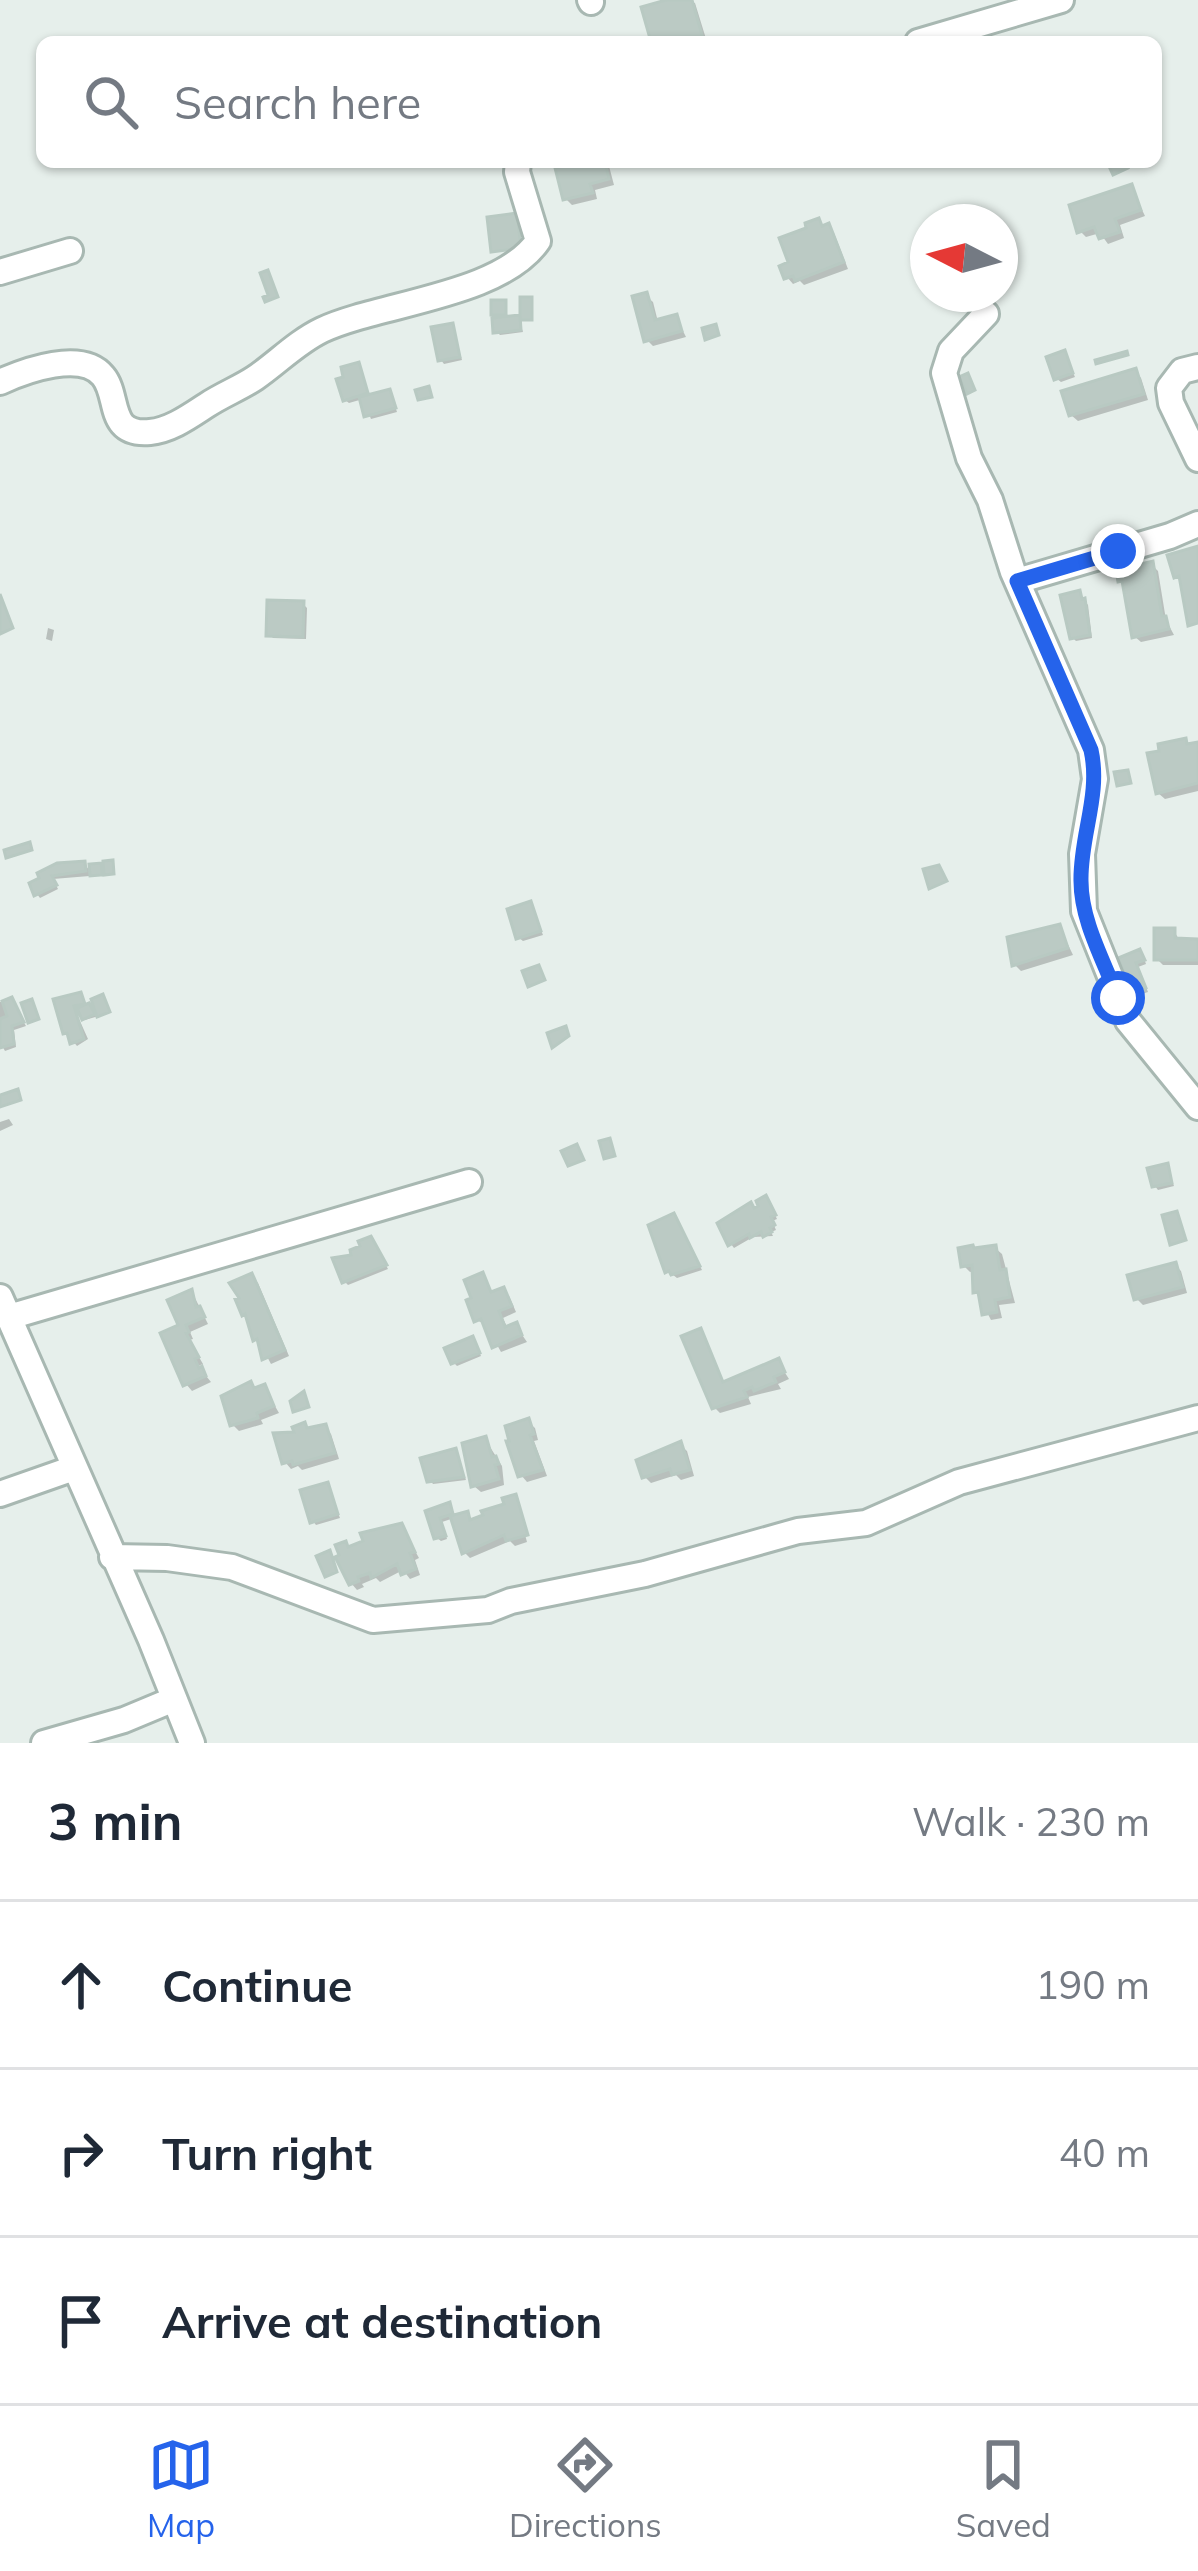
<!DOCTYPE html>
<html lang="en">
<head>
<meta charset="utf-8">
<style>
	body { margin:0; font-family:Mulish,sans-serif; background:#f2f2f3; color:#1f2937 }
	.compass { position:absolute; left:910px; top:204px; width:108px; height:108px; border-radius:50%; background:#fff; box-shadow:0 3px 9px #0004; rotate:276deg }
	.stop { position:absolute; width:36px; height:36px; margin:-27px; border:9px solid #2563eb; border-radius:50%; background:#fff }
	.stop.end { background:#2563eb; border-color:#fff; box-shadow:0 3px 12px #0008 }
	.list { margin:0; padding:0; list-style:none }
	h2 { display:flex; justify-content:space-between; align-items:center; height:156px; margin:0; padding:0 48px; font-size:51px }
	h2 small { font-size:39px; font-weight:400; color:#747a83 }
	.list li { display:grid; grid-template-columns:78px 1fr auto; gap:36px; align-items:center; box-sizing:border-box; height:168px; padding:0 48px; border-top:3px solid #e0e1e3 }
	.list b { display:block; font-size:45px; white-space:nowrap }
	.list em { font-size:39px; font-style:normal; color:#747a83 }
	.icon { flex:none; width:66px; height:66px; fill:none; stroke:currentColor; stroke-width:2; stroke-linecap:round; stroke-linejoin:round }
	.map { position:relative; flex:none; width:1198px; height:1743px; overflow:hidden }
	.search { position:absolute; background:#fff; box-shadow:0 3px 9px #0004; left:36px; right:36px; top:36px; height:132px; display:flex; align-items:center; gap:30px; box-sizing:border-box; padding:0 42px; border-radius:18px; color:#747a83; font-size:45px }
	.sheet { height:660px; background:#fff }
	nav { display:flex; justify-content:space-around; align-items:center; box-sizing:border-box; height:168px; border-top:3px solid #e0e1e3; background:#fff; font-size:33px; color:#747a83 }
	nav a { display:grid; justify-items:center; gap:6px }
	nav .on { color:#2563eb }
	.map>svg:first-child { display:block }
	.shadow { fill:#0003 }
	.building { fill:#bbcac4; stroke:#b8c9c2; stroke-width:3 }
	.lines { fill:none; stroke-linecap:round; stroke-linejoin:round }
	.minor-casing { stroke:#a8b8b2; stroke-width:30 }
	.minor { stroke:#fff; stroke-width:24 }
	.route { stroke:#2563eb; stroke-width:15 }
</style>
</head>
<body>
<div class="map">
<svg width="1198" height="1743" viewBox="0 0 1198 1743">
	<rect width="100%" height="100%" fill="#e6efeb"/>
	<path class="shadow" d="M676 0 695 3 707 42H655Z
		M594 162 609 166 614 185 595 190 597 199 572 205 566 199Z
		M1131 187 1145 216 1120 225 1124 238 1108 244 1100 233 1086 237 1080 231Z
		M818 221 834 233 848 269 804 285 800 281 793 284 787 277 792 264Z
		M646 296 653 302 658 322 676 317 686 337 653 346 647 340Z
		M506 304V319L518 318 523 332 500 335 496 331 500 320 494 314Z
		M452 326 462 360 444 364 441 360Z
		M1064 354 1075 377 1061 382 1057 379Z
		M358 365 370 397 390 392 397 412 371 419 363 399 349 403 345 400Z
		M1135 371 1141 378 1148 400 1078 421 1071 415Z
		M1152 565 1158 571 1166 620 1174 635 1141 642 1134 636 1126 586 1121 581Z
		M1079 594 1088 605 1092 638 1076 641 1073 638Z
		M303 604 307 608 306 639 273 638 269 634Z
		M48 628 54 630 52 641 46 639Z
		M1185 741 1191 747 1198 746V791L1165 799 1158 793 1163 753Z
		M84 864 92 873V867L112 863 114 874 53 879 58 889 40 898 37 894 43 879Z
		M530 904 543 935 523 941 519 938Z
		M1060 928 1073 955 1021 971 1015 965Z
		M1174 931 1180 941 1198 943V965H1163L1157 959Z
		M1143 956 1146 964 1138 967 1148 992 1139 995 1122 959Z
		M80 996 86 1007 103 998 109 1013 85 1020 75 1010 88 1039 77 1046 66 1033 57 1001Z
		M11 1001 26 1026 14 1030 16 1047 5 1051 0 1042V1002Z
		M9 1119 13 1125 0 1131V1122Z
		M1167 1167 1174 1186 1158 1190 1155 1186Z
		M769 1203 777 1219 772 1221 776 1230 771 1232 773 1236 753 1237 734 1248 731 1244 756 1211Z
		M677 1221 702 1270 677 1278 668 1271Z
		M374 1243 388 1269 348 1285 344 1281 355 1257Z
		M995 1248 1002 1254 1015 1303 999 1305 1002 1318 991 1320 976 1291V1271L970 1272 963 1265Z
		M1175 1265 1181 1271 1187 1293 1143 1305 1137 1299Z
		M252 1276 258 1283 289 1356 271 1364 244 1314Z
		M482 1276 494 1294 503 1290 509 1296 516 1312 503 1318 508 1329 516 1326 527 1342 501 1352 486 1325 477 1320Z
		M192 1292 208 1324 190 1332 193 1339 189 1340 203 1364 198 1366 211 1382 192 1391 186 1384 182 1327Z
		M700 1331 725 1384 778 1362 789 1379 778 1384 781 1389 748 1397 751 1404 720 1413 714 1407Z
		M476 1344 481 1356 457 1366 453 1362Z
		M264 1387 279 1413 261 1420 263 1424 239 1431 232 1424 257 1391Z
		M528 1422 535 1428 538 1440 534 1441 547 1476 527 1482 521 1475Z
		M325 1428 331 1434 339 1459 302 1470 298 1466 291 1469 285 1462 309 1430Z
		M485 1439 502 1466 504 1485 481 1492 474 1486Z
		M680 1445 687 1451 694 1476 681 1480 676 1475 651 1483 644 1476Z
		M455 1451 466 1480 433 1484 430 1480Z
		M327 1485 340 1518 316 1525 313 1521Z
		M515 1497 527 1542 515 1546 510 1541 470 1558 464 1552 454 1518 442 1522 447 1539 441 1541 437 1538 429 1513 449 1505 455 1518 467 1514 474 1521 508 1506Z
		M401 1526 419 1558 415 1560 420 1575 410 1579 403 1570 380 1582 376 1578 362 1584 364 1587 357 1590 351 1583 350 1549Z"/>
	<path class="building" d="M666 0H692L704 42H651L641 7Z
		M582 162H605L609 179 590 184 593 193 563 200 555 168Z
		M1107 162H1125L1128 168 1113 175Z
		M1132 184 1141 210 1115 219 1120 232 1099 239 1094 227 1077 233 1069 205Z
		M517 213 521 248 491 252 487 217Z
		M819 218 822 226 829 223 844 262 795 281 793 276 784 279 779 266 788 262 779 238 806 228 805 223Z
		M928 256V287L917 271 926 265 923 259Z
		M268 270 278 297 265 302 263 297 268 295 260 273Z
		M647 292 655 320 677 314 682 331 644 342 632 296Z
		M520 297H532V320H520Z
		M491 300H506V315H491Z
		M520 315 521 330 493 333 492 318Z
		M453 323 460 357 438 361 431 327Z
		M716 324 719 335 705 340 702 328Z
		M1065 350 1073 373 1054 380 1046 357Z
		M1127 351 1128 355 1096 364 1095 360Z
		M359 362 368 393 343 401 336 379 343 377 341 367Z
		M1136 368 1144 394 1069 416 1061 391Z
		M968 373 975 390 967 394 959 377Z
		M429 386 432 397 418 400 415 390Z
		M390 389 396 408 364 417 359 397Z
		M1198 546V623L1188 626 1179 576 1174 578 1167 555Z
		M1153 561 1162 616H1166L1169 629 1132 638 1122 581 1118 582 1116 570Z
		M1080 590 1082 599 1085 598 1090 635 1070 639 1060 595Z
		M0 594 13 628 0 634Z
		M267 600 304 601 303 637 266 636Z
		M1186 738 1187 744 1198 742V783L1156 794 1147 753 1159 751 1158 744Z
		M1128 770 1131 783 1117 786 1114 772Z
		M30 842 32 850 6 858 4 850Z
		M113 860 114 874 104 875 103 861Z
		M85 861 86 871 52 876 57 885 34 896 29 883 39 878 37 873 57 863Z
		M101 863 102 875 90 876 89 864Z
		M939 865 947 881 929 889 923 869Z
		M531 901 541 931 516 939 507 909Z
		M1060 924 1068 948 1012 966 1007 937Z
		M1154 928H1175V938L1198 939V960H1154Z
		M1140 949 1145 960 1136 963 1146 988 1133 994 1118 958Z
		M539 965 545 980 528 987 522 971Z
		M81 992 85 1004 74 1006 84 1039 70 1044 67 1033 63 1034 53 999Z
		M103 994 110 1012 97 1017 91 999Z
		M12 997 24 1022 12 1026 14 1044 0 1048V1019L7 1016 2 1001Z
		M32 999 39 1019 28 1023 21 1003Z
		M89 1003 95 1014 82 1020 77 1008Z
		M566 1026 569 1036 552 1048 547 1033Z
		M18 1089 21 1100 0 1107V1095Z
		M610 1138 615 1156 604 1159 599 1141Z
		M577 1144 584 1160 568 1166 561 1151Z
		M1168 1163 1172 1183 1152 1187 1147 1168Z
		M766 1195 776 1215 771 1217 775 1225 770 1228 772 1232 763 1237 761 1232 750 1238 749 1234 728 1246 717 1223 751 1202 754 1208 758 1206 756 1201Z
		M1177 1211 1186 1240 1170 1245 1162 1215Z
		M674 1213 700 1266 671 1275 669 1271 665 1273 648 1225Z
		M371 1236 387 1265 342 1283 332 1258 351 1255 350 1250 360 1246 358 1241Z
		M973 1245 974 1248 996 1245 1000 1270 1006 1269 1010 1297 995 1300 997 1312 982 1315 978 1292 973 1293 972 1265 961 1267 958 1248Z
		M1176 1262 1183 1287 1134 1300 1127 1275Z
		M483 1272 491 1292 504 1287 512 1306 499 1311 505 1327 517 1322 522 1335 492 1348 481 1319 474 1322 466 1300 471 1298 464 1280Z
		M252 1273 285 1350 262 1360 257 1339 253 1341 245 1314 242 1316 235 1299 239 1298 229 1283Z
		M192 1289 196 1307 200 1306 205 1317 186 1325 189 1332 186 1333 199 1357 195 1359 199 1368 202 1366 206 1376 183 1386 160 1333 178 1325 167 1300Z
		M701 1328 723 1382 779 1358 785 1372 774 1377 776 1382 754 1391 752 1387 744 1391 747 1397 712 1409 681 1336Z
		M473 1336 480 1353 451 1364 444 1348Z
		M251 1381 254 1388 265 1384 274 1406 257 1413 258 1418 230 1426 221 1396Z
		M304 1391 309 1407 293 1412 290 1401Z
		M529 1418 534 1434 530 1435 543 1470 518 1477 506 1441H509L505 1426Z
		M305 1422 307 1428 326 1424 335 1453 293 1465 292 1461 282 1464 273 1433 294 1432 292 1427Z
		M486 1436 492 1457 496 1456 499 1464 495 1465 499 1479 471 1487 462 1443Z
		M681 1441 690 1470 672 1475 670 1469 642 1478 636 1460Z
		M456 1448 464 1477 427 1482 420 1458Z
		M328 1482 338 1514 310 1523 300 1490Z
		M516 1494 528 1535 506 1541 504 1535 462 1554 450 1516 468 1511 470 1520 483 1515 481 1511 504 1504 502 1498Z
		M450 1502 453 1514 440 1518 446 1536 434 1539 425 1511Z
		M402 1523 415 1552 410 1553 416 1569 401 1575 397 1564 371 1578 370 1573 358 1577 359 1581 349 1585 335 1557 339 1555 335 1545 346 1541 348 1547 363 1541 360 1533Z
		M330 1550 337 1572 325 1577 316 1556Z"/>
	<g class="lines">
		<g class="minor-casing">
			<path id="minor" d="M590 0 591 2
				M918 42 1061 0
				M0 272 70 251
				M986 314 951 351 944 373 969 458 990 500 1013 572 1091 750 1095 779 1082 854 1084 911 1128 1021 1198 1107
				M1198 367 1182 371 1169 388 1171 403 1198 459
				M0 382C26 370 82 350 103 376 120 396 106 436 150 432 171 430 190 416 207 405 222 395 240 388 255 378 277 363 297 342 322 330 380 303 500 296 538 241L517 172 518 162
				M1017 581 1170 536 1198 524
				M0 1297 151 1640 192 1743
				M9 1317 469 1182
				M0 1494 74 1468
				M112 1557 167 1558 232 1567 373 1620 488 1610 511 1601 645 1574 798 1531 866 1523 959 1482 1198 1418
				M44 1743 124 1720 172 1700"/>
		</g>
		<use href="#minor" class="minor"/>
	</g>
	<g class="lines">
		<path class="route" d="M1118 998C1104 961 1081 921 1081 881 1080 836 1101 795 1091 750L1017 581 1118 551"/>
	</g>
</svg>
<svg class="compass" viewBox="-18 -18 36 36"><path d="M0-13l5 13h-10z" fill="#e53935"/><path d="M0 13l5-13h-10z" fill="#747a83"/></svg>
<div class="stop" style="left:1118px;top:998px"></div>
<div class="stop end" style="left:1118px;top:551px"></div>
<div class="search"><svg class="icon" aria-label="search" viewBox="0 0 24 24"><circle cx="10" cy="10" r="6"/><path d="M15 15l6 6"/></svg>Search here</div>
</div>
<section class="sheet">
<h2>3 min<small>Walk · 230 m</small></h2>
<ul class="list">
<li><svg class="icon" aria-label="ahead" viewBox="0 0 24 24"><path d="M12 20V5M6 11l6-6 6 6"/></svg><div><b>Continue</b></div><em>190 m</em></li>
<li><svg class="icon" aria-label="right" viewBox="0 0 24 24"><path d="M7 20v-9h11M14 6l5 5-5 5"/></svg><div><b>Turn right</b></div><em>40 m</em></li>
<li><svg class="icon" aria-label="arrive" viewBox="0 0 24 24"><path d="M6 21V4h12l-3 4 3 4H6"/></svg><div><b>Arrive at destination</b></div></li>
</ul>
</section>
<nav>
<a class="on"><svg class="icon" aria-label="map" viewBox="0 0 24 24"><path d="M3 6l6-2 6 2 6-2v14l-6 2-6-2-6 2zM9 4v14M15 6v14"/></svg>Map</a>
<a><svg class="icon" aria-label="directions" viewBox="0 0 24 24"><path d="M12 3l9 9-9 9-9-9zM9 14v-3h6M13 9l2 2-2 2"/></svg>Directions</a>
<a><svg class="icon" aria-label="saved" viewBox="0 0 24 24"><path d="M7 4h10v16l-5-4-5 4z"/></svg>Saved</a>
</nav>
</body>
</html>
